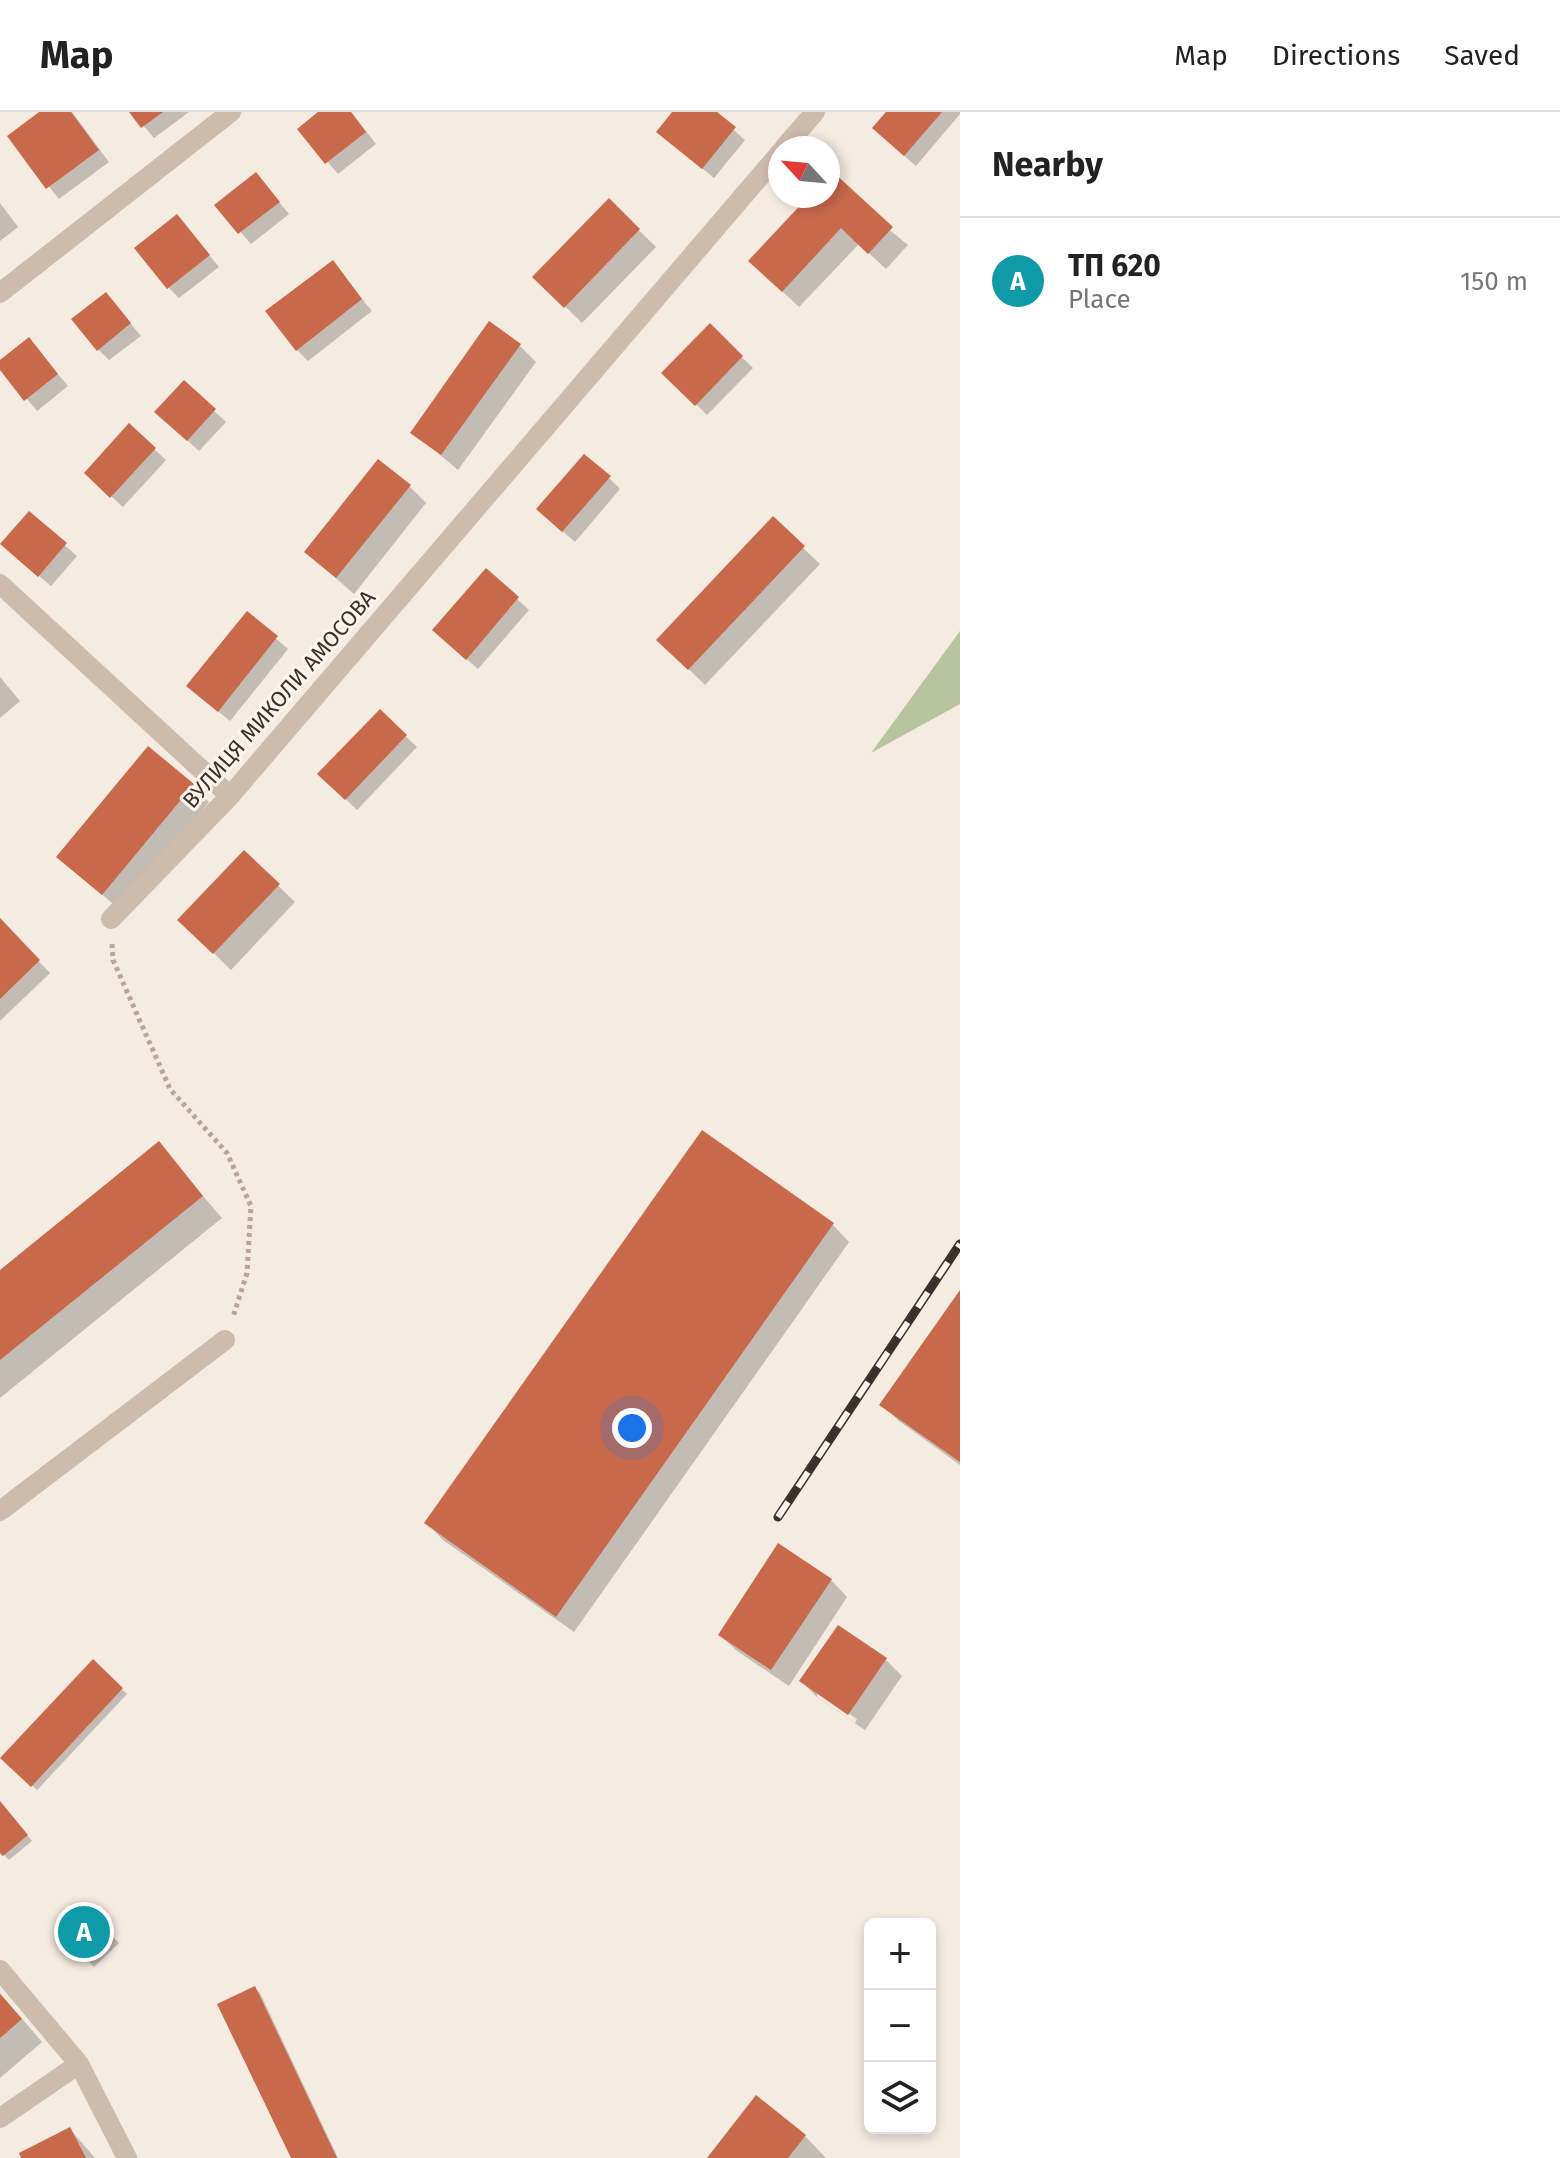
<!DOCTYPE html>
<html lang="en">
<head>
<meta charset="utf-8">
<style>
	body { margin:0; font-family:"Fira Sans",sans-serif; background:#f6f6f6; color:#222 }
	.controls { position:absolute; right:24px; bottom:24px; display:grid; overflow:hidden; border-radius:12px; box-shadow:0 4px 12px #0003 }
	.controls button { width:72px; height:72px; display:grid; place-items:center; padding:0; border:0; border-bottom:2px solid #e0e0e0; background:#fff; color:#222; font:40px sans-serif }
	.compass { position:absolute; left:768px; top:24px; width:72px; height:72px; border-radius:50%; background:#fff; box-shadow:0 4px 12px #0003; rotate:296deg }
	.you { position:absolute; left:632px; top:1316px; width:28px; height:28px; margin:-20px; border:6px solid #fff; border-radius:50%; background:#1a73e8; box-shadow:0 0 0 12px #1a73e833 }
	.badge { display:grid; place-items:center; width:52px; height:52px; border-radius:50%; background:#1f5a5e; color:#fff; font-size:26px; font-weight:700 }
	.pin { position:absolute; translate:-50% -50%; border:4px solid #fff; box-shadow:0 2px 8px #0006 }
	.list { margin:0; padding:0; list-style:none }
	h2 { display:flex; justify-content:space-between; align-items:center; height:104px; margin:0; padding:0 32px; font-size:34px }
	h2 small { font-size:26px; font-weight:400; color:#767676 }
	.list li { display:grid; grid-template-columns:52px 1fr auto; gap:24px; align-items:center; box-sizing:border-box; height:128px; padding:0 32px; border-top:2px solid #e0e0e0 }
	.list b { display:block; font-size:30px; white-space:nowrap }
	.list p { margin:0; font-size:26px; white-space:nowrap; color:#767676 }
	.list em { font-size:26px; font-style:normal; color:#767676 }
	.icon { flex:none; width:44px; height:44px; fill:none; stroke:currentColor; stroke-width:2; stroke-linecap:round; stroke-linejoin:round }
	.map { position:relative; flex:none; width:960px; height:2046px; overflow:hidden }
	header { display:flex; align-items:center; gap:48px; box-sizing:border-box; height:112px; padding:0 40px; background:#fff; border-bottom:2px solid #e0e0e0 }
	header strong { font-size:38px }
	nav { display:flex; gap:44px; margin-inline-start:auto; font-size:28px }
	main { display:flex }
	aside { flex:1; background:#fff }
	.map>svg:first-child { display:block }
	.green { fill:#b8c4a0 }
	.shadow { fill:#0003; fill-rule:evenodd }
	.building { fill:#c8694b }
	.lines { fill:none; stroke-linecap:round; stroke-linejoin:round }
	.path { stroke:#b9a596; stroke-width:5; stroke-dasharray:4 4; stroke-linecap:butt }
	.minor { stroke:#cdbbac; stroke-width:20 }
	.rail-casing { stroke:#3b302b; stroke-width:9 }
	.rail { stroke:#fbf5ee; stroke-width:6; stroke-dasharray:18; stroke-linecap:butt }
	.labels { text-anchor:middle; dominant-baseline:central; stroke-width:6; stroke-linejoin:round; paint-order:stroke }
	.street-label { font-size:22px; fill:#3b302b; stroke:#fbf5ee }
</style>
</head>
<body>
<header>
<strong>Map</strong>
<nav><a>Map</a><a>Directions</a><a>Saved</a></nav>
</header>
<main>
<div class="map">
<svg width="960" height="2046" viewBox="0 0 960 2046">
	<rect width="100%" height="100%" fill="#f4ebe1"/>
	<path class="green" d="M960 519V592L871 641Z"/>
	<path class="shadow" d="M43 0H72L109 50 59 87 10 25Z
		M132 0H189L154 26Z
		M321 0H351L376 32 338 62 300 17Z
		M674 0H714L745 28 714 66 658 20Z
		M888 0H960V2L916 54 885 27Z
		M256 62 289 102 251 132 217 93Z
		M828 67 908 133 886 157 859 132 799 195 768 166 812 84H828Z
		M609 89 656 135 582 211 535 165Z
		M0 91 18 115 0 129Z
		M177 104 219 155 179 186 168 175Z
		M332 150 372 199 308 249 297 238Z
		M106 182 141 224 109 248 98 237Z
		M710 214 753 256 707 303 664 261Z
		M29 228 68 274 37 299 0 255V251Z
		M519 233 536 250 458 358 413 320Z
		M184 271 226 310 199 339 168 311Z
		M129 314 166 348 123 395 86 361Z
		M609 366 620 377 575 430 550 408Z
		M409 374 426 391 354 482 306 440Z
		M29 402 77 444 51 474 14 443Z
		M803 436 820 452 705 573 659 528Z
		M486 459 529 498 478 557 446 529Z
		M247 502 288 537 230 609 200 585Z
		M0 565 20 589 0 606Z
		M380 600 417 635 357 698 320 662Z
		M192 674 209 690 120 798 59 745Z
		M244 741 295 790 231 858 180 808Z
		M0 809 50 861 0 909Z
		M702 1021 833 1113 849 1130 574 1520 443 1428 427 1411Z
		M158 1032 222 1106 0 1286V1160Z
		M960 1182V1353L899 1309 882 1293Z
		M831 1468 847 1485 789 1574 737 1539 720 1523Z
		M886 1548 902 1564 865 1618 818 1586 801 1569ZM817 1580 857 1607 855 1611 817 1585Z
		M93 1550 127 1582 37 1678 3 1646Z
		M0 1691 32 1729 9 1748 0 1738Z
		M86 1798 119 1831 94 1855 62 1821Z
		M255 1876 260 1881 338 2046H293Z
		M0 1881 42 1930 0 1966Z
		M70 2017 95 2046H23Z
		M805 2024 826 2046H709Z"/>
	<path class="building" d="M39 0H71L99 38 46 77 7 24Z
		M129 0H163L141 16Z
		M318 0H351L366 20 325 52 297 17Z
		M672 0H717L736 15 702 57 656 20Z
		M886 0H942L904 44 872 16Z
		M832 59 893 115 868 142 841 116 782 180 748 149 809 84H828V64Z
		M256 60 280 90 238 122 214 93Z
		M609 86 640 117 564 196 532 165Z
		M177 102 210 143 167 177 134 136Z
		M333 148 362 187 296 239 265 199Z
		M106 180 131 211 97 239 71 207Z
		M489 209 521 232 441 343 410 321Z
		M710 211 743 244 695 294 661 261Z
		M29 225 58 262 24 289 0 258V248Z
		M184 268 216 297 187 329 154 300Z
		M129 311 156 336 110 386 84 361Z
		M584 342 611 364 562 420 536 397Z
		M378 347 411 373 336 466 304 440Z
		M29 399 67 431 38 465 0 432Z
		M773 404 805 434 688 558 656 528Z
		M486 456 519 485 466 548 432 518Z
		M247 499 278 524 218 600 186 574Z
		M380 597 407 623 345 688 317 662Z
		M148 634 194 672 102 783 56 745Z
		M244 738 280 772 213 842 177 808Z
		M0 806 40 848 0 887Z
		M702 1018 834 1111 556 1505 424 1411Z
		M159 1029 203 1084 0 1248V1158Z
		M960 1178V1350L879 1293Z
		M778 1431 832 1467 771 1558 718 1523Z
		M838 1513 887 1546 848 1603 799 1569Z
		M93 1547 123 1576 31 1675 0 1646Z
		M0 1689 28 1723 3 1744 0 1741Z
		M86 1795 109 1819 82 1845 59 1821Z
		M255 1874 337 2046H291L217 1892Z
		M0 1882 22 1907 0 1926Z
		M756 1983 806 2023 788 2046H707Z
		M70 2015 86 2046H21L19 2041Z"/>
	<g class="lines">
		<path class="path" d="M112 832 113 848 170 977 227 1041 251 1094 247 1161 233 1205"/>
		<path class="minor" d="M784 36 815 0
			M0 181 231 0
			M0 472 230 684
			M111 807 230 684 780 41
			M0 1399 225 1228
			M0 1858 79 1952 127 2046
			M0 2006 79 1952"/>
		<g class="rail-casing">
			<path id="rail" d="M778 1405 960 1132"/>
		</g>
		<use href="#rail" class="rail"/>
	</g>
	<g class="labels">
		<g class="street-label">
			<text transform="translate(279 587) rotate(-49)">ВУЛИЦЯ МИКОЛИ АМОСОВА</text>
		</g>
	</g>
</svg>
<div class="controls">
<button>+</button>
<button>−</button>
<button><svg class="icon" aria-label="layers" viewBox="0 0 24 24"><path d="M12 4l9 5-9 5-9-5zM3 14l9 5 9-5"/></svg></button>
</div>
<svg class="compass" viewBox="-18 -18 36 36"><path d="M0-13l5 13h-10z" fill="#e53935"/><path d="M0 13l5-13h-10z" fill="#767676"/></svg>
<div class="you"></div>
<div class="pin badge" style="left:84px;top:1820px;background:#0f9aa8">A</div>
</div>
<aside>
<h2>Nearby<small></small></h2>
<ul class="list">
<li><span class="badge" style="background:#0f9aa8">A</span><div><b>ТП 620</b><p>Place</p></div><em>150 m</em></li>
</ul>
</aside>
</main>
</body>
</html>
